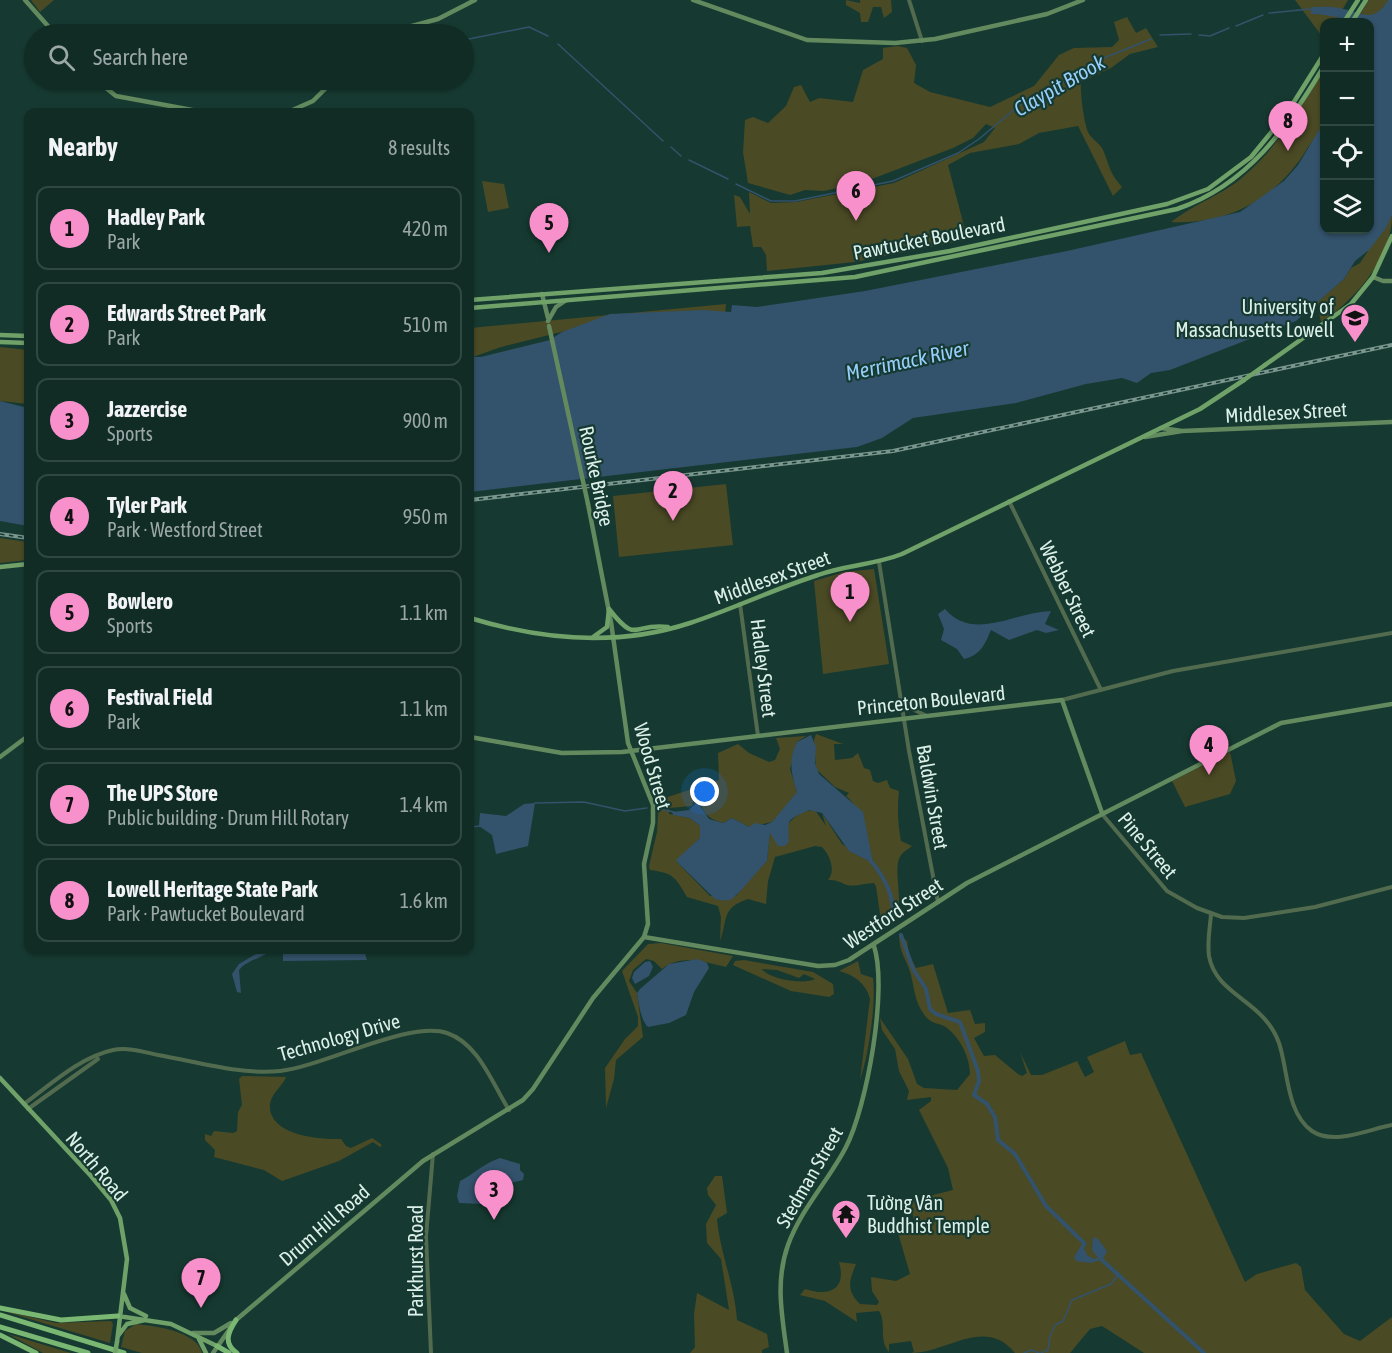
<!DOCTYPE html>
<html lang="en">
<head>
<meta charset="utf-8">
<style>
	body { margin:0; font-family:"Asap Condensed",sans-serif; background:#1e3832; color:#f1f3f6 }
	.controls { position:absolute; right:18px; top:18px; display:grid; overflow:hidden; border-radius:12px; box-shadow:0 2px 4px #0004 }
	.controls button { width:54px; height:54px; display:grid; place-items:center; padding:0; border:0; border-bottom:2px solid #304842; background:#102c25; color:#f1f3f6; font:30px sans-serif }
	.you { position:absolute; left:705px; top:792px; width:21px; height:21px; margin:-15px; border:4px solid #fff; border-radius:50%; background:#1a73e8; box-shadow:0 0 0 9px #1a73e833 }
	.badge { display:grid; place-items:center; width:39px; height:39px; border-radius:50%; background:#f890cc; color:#111; font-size:20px; font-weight:700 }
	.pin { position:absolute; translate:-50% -50px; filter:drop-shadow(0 2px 3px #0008) }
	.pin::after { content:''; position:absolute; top:32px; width:21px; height:18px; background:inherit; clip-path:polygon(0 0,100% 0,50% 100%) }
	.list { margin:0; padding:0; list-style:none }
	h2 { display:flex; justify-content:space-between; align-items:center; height:78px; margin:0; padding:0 24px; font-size:26px }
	h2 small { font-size:20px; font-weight:400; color:#9ca7a7 }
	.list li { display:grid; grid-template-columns:39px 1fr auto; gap:18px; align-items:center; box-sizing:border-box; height:84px; margin:0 12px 12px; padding:0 12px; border:2px solid #304842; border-radius:12px }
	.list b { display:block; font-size:22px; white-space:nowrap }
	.list p { margin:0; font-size:20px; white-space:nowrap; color:#9ca7a7 }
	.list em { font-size:20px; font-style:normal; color:#9ca7a7 }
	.icon { flex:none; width:33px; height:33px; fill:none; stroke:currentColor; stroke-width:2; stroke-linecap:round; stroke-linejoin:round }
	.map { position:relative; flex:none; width:1392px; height:1353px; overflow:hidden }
	.search { position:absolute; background:#102c25; box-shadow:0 2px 4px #0004; left:24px; top:24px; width:450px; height:66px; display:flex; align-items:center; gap:15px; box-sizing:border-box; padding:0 21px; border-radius:33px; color:#9ca7a7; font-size:22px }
	.panel { position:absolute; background:#102c25; box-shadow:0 2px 4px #0004; left:24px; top:108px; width:450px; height:846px; border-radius:12px }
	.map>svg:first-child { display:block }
	.green { fill:#4a4a25; fill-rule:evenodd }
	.water { fill:#33526b }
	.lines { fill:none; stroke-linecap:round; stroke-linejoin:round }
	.stream { stroke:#33526b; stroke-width:1.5 }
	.canal { stroke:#33526b; stroke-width:4 }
	.tertiary { stroke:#526b4f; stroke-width:4 }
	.secondary { stroke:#638a5e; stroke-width:4.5 }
	.primary { stroke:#6fa168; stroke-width:4.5 }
	.motorway { stroke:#79b772; stroke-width:5 }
	.rail-casing { stroke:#7a968e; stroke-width:4 }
	.rail { stroke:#163a31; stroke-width:1.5; stroke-dasharray:4.5; stroke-linecap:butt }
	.secondary-bridge { stroke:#638a5e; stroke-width:4.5 }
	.primary-bridge { stroke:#6fa168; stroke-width:4.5 }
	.labels { text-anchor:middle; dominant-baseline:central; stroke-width:4.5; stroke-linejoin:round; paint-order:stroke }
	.street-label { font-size:20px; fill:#dcf0e9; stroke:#163a31 }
	.poi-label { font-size:20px; fill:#dcf0e9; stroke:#163a31; text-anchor:end }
	.water-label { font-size:21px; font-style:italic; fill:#97cffc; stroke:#163a31 }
</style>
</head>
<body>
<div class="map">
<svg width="1392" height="1353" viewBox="0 0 1392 1353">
	<rect width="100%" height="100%" fill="#163a31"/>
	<path class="green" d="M31 0H54L40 12Z
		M846 0 860 3V0H891L892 12 884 18 881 7H873L868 22H861L860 13 846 5Z
		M1295 0H1348L1335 22H1324V39Z
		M1369 0H1388L1370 36V22H1355Z
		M1127 17 1136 33 1146 28 1158 47 1130 54 1111 68 1081 82C1080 93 1084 122 1088 132 1091 139 1100 143 1103 150 1111 169 1108 170 1122 187L1113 196 1078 126 1039 133 1019 144 970 153 948 165 964 226 969 227 973 232 964 236 965 240 855 262 767 271 766 255 761 247H753L750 226 737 227 734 195 740 197 750 214 749 192 771 203 796 202 894 183 984 142 995 128 986 124 973 138 953 148 864 182 824 191 805 190 790 195 748 183 743 152 745 120 753 117 768 123 786 106 794 87 801 85 810 102 819 98 853 102 863 70 883 59V48L898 46 907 48 916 65 914 83 930 92 990 107 1034 86 1059 55 1074 48 1112 47 1119 40 1114 22Z
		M1324 70C1324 86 1328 107 1324 122 1322 131 1312 141 1307 149 1277 198 1229 225 1171 222 1190 207 1211 199 1231 186 1272 157 1298 112 1324 70Z
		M482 181 504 184 509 208 488 212Z
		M1392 215C1392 258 1355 300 1321 322L1317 302 1344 279 1351 268 1360 263Z
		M726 304 725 314 577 328 501 347 470 358V328Z
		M0 347 28 350V404L0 401Z
		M726 484 733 545 619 557 613 496Z
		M0 538 28 542V560L0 563Z
		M874 569 889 664 823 674 814 581 844 572Z
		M816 734 843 744H834L835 760 852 758 858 753 864 768 870 770 873 781 878 783 887 780 890 788 899 791C897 809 898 825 901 841L912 846C907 850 901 853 899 859 894 872 903 902 897 921L872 936 881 921 876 886 874 883C865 883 855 887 847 885 839 882 838 880 828 880 836 871 830 855 822 847L815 846 775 857 768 881 766 904 748 899C721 908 728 919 720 941L721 917 718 906 687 897C675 877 674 873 650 870L649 866 657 832 659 800 719 780 718 753 738 744 749 753 769 762 775 760 780 749 776 738 806 736 797 742 790 769 797 792 796 795 772 822 749 827 732 818 723 823C701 817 703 808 696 790L692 806 669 808V814L690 818 700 826V838L677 862 710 896H736L751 875 767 861 770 832 789 836 786 828C792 817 803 810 815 810L826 826 822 813 842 844 872 863C866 838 866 813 846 796L849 793 835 787 816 769 814 740Z
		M1230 752 1236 781 1230 794 1185 807 1172 781Z
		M899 935 907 941 909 954 916 968 933 964 948 1013 970 1010 975 1024 985 1023V1032L974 1038 984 1056 995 1055 1018 1074 1022 1076 1027 1073 1020 1052 1031 1075H1042L1077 1061 1085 1077 1094 1072 1087 1057 1125 1041 1130 1055 1141 1053 1245 1282 1257 1274 1296 1263 1301 1267 1305 1290 1344 1334 1360 1341 1392 1317V1353H1144L1102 1326 1090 1329 1070 1353H1015C985 1316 947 1353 911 1353L914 1352 911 1341 889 1344V1352C878 1339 887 1323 879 1311L856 1313 857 1322 825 1301 800 1295 805 1289C829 1297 847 1290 839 1262L856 1264C849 1281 846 1290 860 1304L877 1305 879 1302 872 1291 871 1277 896 1281 910 1274 898 1233 916 1227 909 1201 953 1190 948 1168 919 1110 931 1101V1097L907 1100 909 1091 899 1071 895 1049 882 1030 880 1018 908 1059 917 1084 924 1088 957 1090 970 1074C970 1057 959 1035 944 1026 938 1023 933 1024 927 1018 915 1004 915 992 911 975 907 958 900 957 899 935Z
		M661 943 733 956 726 967C704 962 681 954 662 969L654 961 646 959 633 970 629 981 637 993 643 1037 616 1060 614 1079 606 1108 605 1068 625 1039 638 1026V1017L622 971 648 944Z
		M744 960 813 972 833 984 834 994 829 997 791 991 733 965 735 961ZM762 969 777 970 799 978 804 974 815 979C805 985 768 979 762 969Z
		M858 961 861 974 873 978C876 1005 869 1053 860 1080L870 999C866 983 854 975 839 971Z
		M242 1076 286 1077C283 1086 272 1092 270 1104 267 1135 319 1140 341 1139L346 1146 351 1148 372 1138 382 1145 380 1147 373 1142 339 1161 282 1181 264 1170 214 1157 215 1150 205 1140V1134L211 1136 214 1131 233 1133 237 1131 238 1112 242 1105 239 1079Z
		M715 1176H722L727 1213 717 1219C720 1253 735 1286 737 1320L767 1334 769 1347 762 1350V1353H690L695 1347 694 1314 697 1293 729 1310 721 1259 707 1243 706 1224 716 1205 708 1195 707 1188Z
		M0 1310 56 1323 111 1321 113 1324 110 1343Z
		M136 1324C155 1326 197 1331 202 1353H142L121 1347 125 1331Z
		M8 1334 71 1353H43Z"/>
	<path class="water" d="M1388 0H1392V215L1386 228 1369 250 1355 261 1344 279 1296 321 1170 370 1151 373 1137 383 1122 378 1086 384 1016 403 913 418 882 438 857 447 470 492V357H481L550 340 562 332 610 314 703 310 731 312 732 305 757 307 865 291 1067 251 1240 212 1284 181 1298 165 1324 122V230H1370V35L1374 26 1370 22C1349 22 1332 14 1311 14V7C1320 7 1330 6 1339 8 1362 12 1373 25 1388 0Z
		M0 401 28 408V526L0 521Z
		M945 609C973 642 1014 612 1051 611L1045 624 1059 630 1046 633 1037 630 1009 640 991 630C985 644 981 655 964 659L957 649 941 640 944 629 938 614Z
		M811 735 816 747 815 763 819 774 863 812 873 863 849 851 822 813 809 810C786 821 788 818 789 841L785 846H778L770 833 767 861C760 868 735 899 730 900 725 901 719 900 715 899L677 862V859L700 838V826L690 818 673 815 672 812 689 810 697 802 709 819 723 823 732 818 749 827 755 823 765 825 772 822 797 792C791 774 788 760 797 742Z
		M535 803 528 846 496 854 492 835 479 826 480 813 506 816 524 804Z
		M263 950H271C262 959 248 959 239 970L241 993 237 992 232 974 239 964Z
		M283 950H364L367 960 283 961Z
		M698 959 707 963 709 968 694 992 686 1015 669 1023 648 1027C640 1019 639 1004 637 993L640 989 669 964Z
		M650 961 653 967 649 976 635 984 632 978 634 972 645 962Z
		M500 1158 520 1164V1170L524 1174 523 1180 494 1187 483 1204 459 1203 457 1196 460 1181C474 1174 484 1163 500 1158Z
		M1093 1237 1098 1239 1107 1251 1103 1259 1091 1263 1076 1261 1074 1257 1084 1241 1087 1244 1084 1248 1087 1255 1094 1259 1098 1258 1092 1250Z"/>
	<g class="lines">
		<path class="stream" d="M1269 13 1310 9
			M1236 26 1263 15
			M1160 35 1191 34
			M1199 35 1210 36 1229 28
			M464 40 529 27 548 36
			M558 44 663 141
			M671 147 681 156
			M689 160 728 179
			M736 184 771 201H795L893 181 958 153 979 139 1028 98 1056 87 1099 60 1151 39
			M535 803 584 802 625 811 647 808
			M660 809 674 812
			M470 827 481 826
			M1024 1353 1031 1350 1039 1353
			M1041 1353 1048 1350 1050 1336 1055 1325 1063 1321 1072 1300 1111 1284 1119 1273"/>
		<path class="canal" d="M870 860C884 876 897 900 892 921
			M901 935 913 969 926 989 930 1009 936 1014 960 1022 978 1071 979 1081 974 1095 987 1104 995 1117 998 1140 1015 1154 1046 1206 1084 1243
			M1102 1260 1204 1353"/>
		<path class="tertiary" d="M909 0 922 41
			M1009 501 1101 690
			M879 562 909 751 938 902
			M740 604 758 736
			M902 699 910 708 925 715
			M1062 700 1173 671 1392 633
			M1102 814 1167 891 1197 908 1222 917 1244 918 1315 907 1392 887
			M1211 914C1210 928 1207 942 1209 956 1216 996 1264 1000 1279 1043 1288 1069 1286 1113 1312 1131 1334 1146 1369 1129 1392 1125
			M24 1104C50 1085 80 1057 113 1050 128 1047 144 1052 158 1055 198 1062 240 1075 280 1071 325 1066 409 1020 447 1033 479 1044 492 1083 509 1110
			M28 1109 98 1059
			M431 1353 426 1236 433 1154"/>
		<path class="secondary" d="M25 0 55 34
			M693 0 807 40 895 43 935 39 1047 14 1083 0
			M382 34 438 19 475 0
			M96 80 116 96 203 112
			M288 112 313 101 334 80
			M1373 277 1383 281H1392
			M542 294 548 318
			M548 321 556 307 565 301
			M1161 428 1182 431
			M1145 437 1182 431 1392 422
			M470 737 562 753 622 752 1062 700 1102 813
			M0 757 28 736
			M644 937 818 966 835 965 849 960 967 883 1281 723 1392 704
			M193 1333H214L231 1323
			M213 1353 236 1320 423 1161 523 1100 533 1089 593 998 644 937 648 924 644 864 653 823V805L628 743 611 622 588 504
			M787 1353C782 1316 775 1281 788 1245 801 1209 829 1180 846 1147 867 1106 888 989 874 946"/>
		<path class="primary" d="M1344 22 1358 0
			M1352 22 1366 0
			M470 300 822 273 950 251 1167 204 1208 189 1251 157 1287 113 1324 54
			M470 308 855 277 1177 209C1248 185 1287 128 1324 66
			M0 335 28 336
			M0 342 28 343
			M1265 365 1351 304 1373 277 1392 236
			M0 567 28 564
			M609 609C638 646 633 622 668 627
			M470 618C542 640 617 647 690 623 733 609 774 589 818 575 845 565 874 565 902 554L1200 409 1244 380
			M593 637 607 627 609 609
			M0 1078 91 1176 111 1200 120 1218 127 1259 117 1342
			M124 1294 130 1308 146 1316
			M118 1316 171 1324 217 1346
			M118 1336 127 1324 145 1320
			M199 1339 206 1353"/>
		<path class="motorway" d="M0 1308 61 1320 118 1316
			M0 1315 124 1353
			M236 1320C228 1332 223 1344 237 1353
			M0 1327 88 1353
			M0 1335 36 1353
			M217 1346 229 1353"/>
		<g class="rail-casing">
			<path id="rail" d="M470 500 893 451 1392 345
				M0 534 28 538"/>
		</g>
		<use href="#rail" class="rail"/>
		<path class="secondary-bridge" d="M549 326 588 504"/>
		<path class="primary-bridge" d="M1244 380 1265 365
			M115 1353 117 1342"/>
	</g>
	<defs>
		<g id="university-pin" transform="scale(1.5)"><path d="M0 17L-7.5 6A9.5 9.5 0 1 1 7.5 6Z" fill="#f890cc" stroke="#163a31"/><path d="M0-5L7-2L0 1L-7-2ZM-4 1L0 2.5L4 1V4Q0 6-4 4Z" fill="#111"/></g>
		<g id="temple-pin" transform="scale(1.5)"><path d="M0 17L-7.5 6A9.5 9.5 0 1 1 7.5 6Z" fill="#f890cc" stroke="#163a31"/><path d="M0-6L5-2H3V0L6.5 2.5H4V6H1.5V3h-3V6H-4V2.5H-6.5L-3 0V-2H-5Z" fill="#111"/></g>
	</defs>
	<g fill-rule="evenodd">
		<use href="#university-pin" x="1355" y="318"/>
		<use href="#temple-pin" x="846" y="1214"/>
	</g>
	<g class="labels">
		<g class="street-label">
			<text transform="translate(929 238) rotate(-11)">Pawtucket Boulevard</text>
			<text transform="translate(1286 412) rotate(-3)">Middlesex Street</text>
			<text transform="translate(597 476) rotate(78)">Rourke Bridge</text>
			<text transform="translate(772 577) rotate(-20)">Middlesex Street</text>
			<text transform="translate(1068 589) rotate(64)">Webber Street</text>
			<text transform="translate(764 668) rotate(83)">Hadley Street</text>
			<text transform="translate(931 700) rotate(-6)">Princeton Boulevard</text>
			<text transform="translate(653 766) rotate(74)">Wood Street</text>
			<text transform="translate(933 797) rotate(80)">Baldwin Street</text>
			<text transform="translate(1148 845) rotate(50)">Pine Street</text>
			<text transform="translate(893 913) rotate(-33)">Westford Street</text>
			<text transform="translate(339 1037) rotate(-16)">Technology Drive</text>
			<text transform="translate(97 1166) rotate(50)">North Road</text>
			<text transform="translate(809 1177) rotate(-60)">Stedman Street</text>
			<text transform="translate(324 1225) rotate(-41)">Drum Hill Road</text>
			<text transform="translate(415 1261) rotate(-90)">Parkhurst Road</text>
		</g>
		<g class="poi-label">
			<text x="1334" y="306">University of<tspan x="1334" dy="23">Massachusetts Lowell</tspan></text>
			<text x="867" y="1202" text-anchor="start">Tường Vân<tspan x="867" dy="23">Buddhist Temple</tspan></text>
		</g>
		<g class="water-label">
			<text transform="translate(1059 85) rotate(-30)">Claypit Brook</text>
			<text transform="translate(907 360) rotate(-12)">Merrimack River</text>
		</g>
	</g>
</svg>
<div class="controls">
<button>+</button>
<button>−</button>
<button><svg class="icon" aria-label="locate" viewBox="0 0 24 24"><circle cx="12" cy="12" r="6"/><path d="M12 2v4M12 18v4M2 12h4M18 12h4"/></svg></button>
<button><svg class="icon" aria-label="layers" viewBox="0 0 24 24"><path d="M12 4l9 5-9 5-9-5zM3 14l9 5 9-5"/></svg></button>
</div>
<div class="you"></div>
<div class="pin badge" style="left:850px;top:622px">1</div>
<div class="pin badge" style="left:673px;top:521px">2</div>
<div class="pin badge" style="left:494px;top:1220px">3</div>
<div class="pin badge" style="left:1209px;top:775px">4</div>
<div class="pin badge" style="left:549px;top:253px">5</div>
<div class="pin badge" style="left:856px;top:221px">6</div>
<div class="pin badge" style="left:201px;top:1308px">7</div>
<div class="pin badge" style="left:1288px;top:151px">8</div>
<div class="search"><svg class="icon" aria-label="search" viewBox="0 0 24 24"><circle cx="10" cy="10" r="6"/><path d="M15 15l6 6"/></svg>Search here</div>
<section class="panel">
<h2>Nearby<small>8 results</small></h2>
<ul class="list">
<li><span class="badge">1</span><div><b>Hadley Park</b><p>Park</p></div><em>420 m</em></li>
<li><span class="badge">2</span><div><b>Edwards Street Park</b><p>Park</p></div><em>510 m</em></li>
<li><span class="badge">3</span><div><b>Jazzercise</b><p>Sports</p></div><em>900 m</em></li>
<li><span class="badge">4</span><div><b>Tyler Park</b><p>Park · Westford Street</p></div><em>950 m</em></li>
<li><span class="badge">5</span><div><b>Bowlero</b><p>Sports</p></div><em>1.1 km</em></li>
<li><span class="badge">6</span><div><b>Festival Field</b><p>Park</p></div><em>1.1 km</em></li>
<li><span class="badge">7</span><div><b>The UPS Store</b><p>Public building · Drum Hill Rotary</p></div><em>1.4 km</em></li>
<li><span class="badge">8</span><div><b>Lowell Heritage State Park</b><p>Park · Pawtucket Boulevard</p></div><em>1.6 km</em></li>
</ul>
</section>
</div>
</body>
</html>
